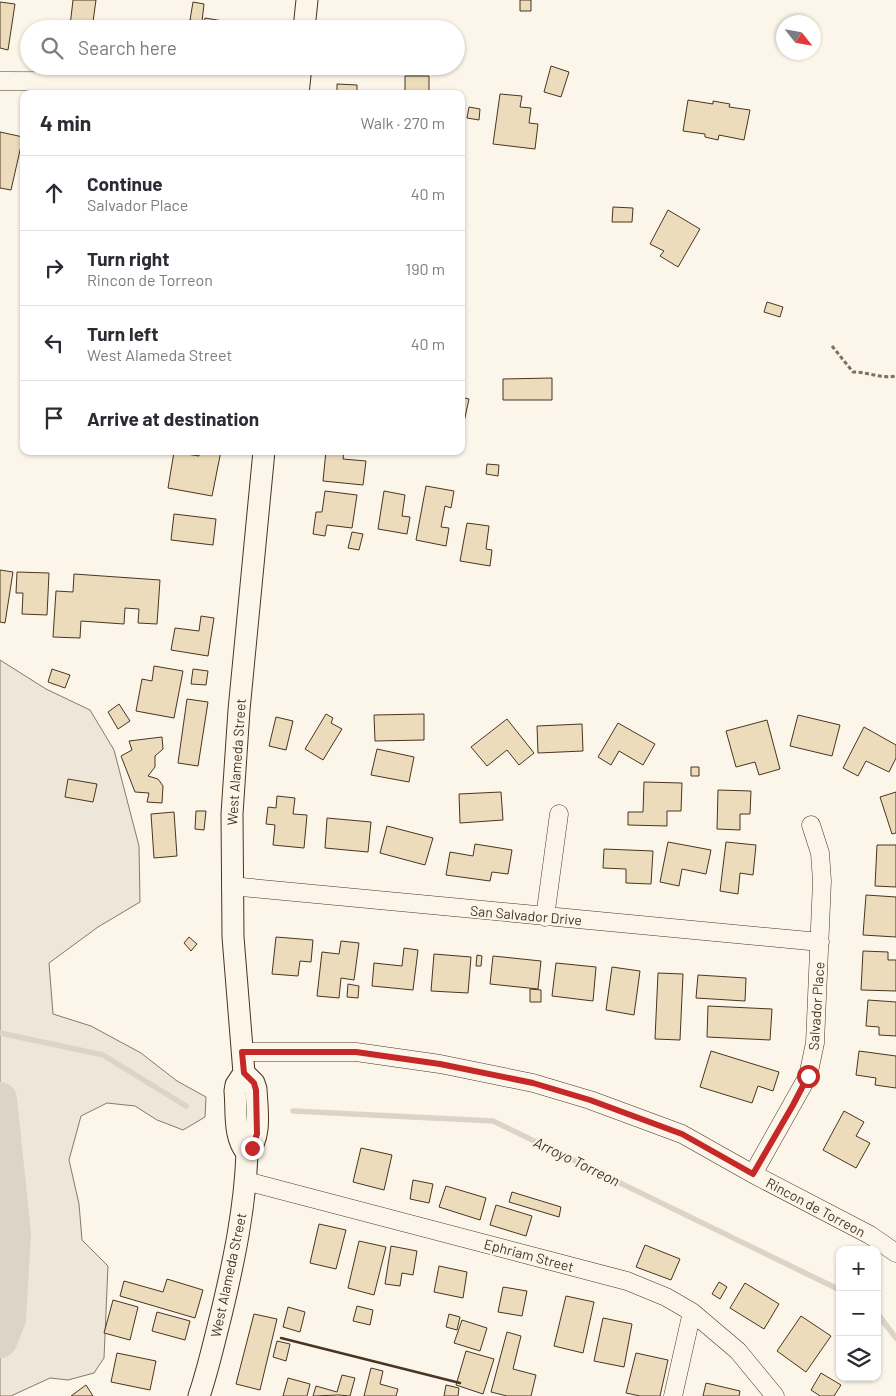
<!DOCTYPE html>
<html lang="en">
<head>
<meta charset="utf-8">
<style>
	body { margin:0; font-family:Barlow,sans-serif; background:#f7f7f7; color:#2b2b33 }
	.controls { position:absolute; right:15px; bottom:15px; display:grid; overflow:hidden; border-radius:10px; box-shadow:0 1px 4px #0004 }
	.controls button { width:45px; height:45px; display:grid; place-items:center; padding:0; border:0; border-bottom:1px solid #e1e1e2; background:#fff; color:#2b2b33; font:25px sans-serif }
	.compass { position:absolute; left:776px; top:15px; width:45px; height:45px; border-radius:50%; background:#fff; box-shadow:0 1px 4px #0004; rotate:121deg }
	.stop { position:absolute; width:15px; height:15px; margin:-11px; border:4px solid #c62828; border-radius:50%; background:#fff }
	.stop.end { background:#c62828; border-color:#fff; box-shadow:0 1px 5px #0008 }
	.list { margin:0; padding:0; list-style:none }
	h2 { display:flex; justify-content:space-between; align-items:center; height:65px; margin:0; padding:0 20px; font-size:21px }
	h2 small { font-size:16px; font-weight:400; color:#7c7c81 }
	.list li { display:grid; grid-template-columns:32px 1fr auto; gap:15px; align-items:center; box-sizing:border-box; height:75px; padding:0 20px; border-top:1px solid #e1e1e2 }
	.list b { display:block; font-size:19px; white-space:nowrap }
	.list p { margin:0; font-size:16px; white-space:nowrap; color:#7c7c81 }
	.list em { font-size:16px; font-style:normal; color:#7c7c81 }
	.icon { flex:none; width:28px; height:28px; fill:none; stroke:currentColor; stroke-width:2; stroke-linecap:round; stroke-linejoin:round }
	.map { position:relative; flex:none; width:896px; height:1396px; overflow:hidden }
	.search { position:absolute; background:#fff; box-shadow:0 1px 4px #0004; left:20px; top:20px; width:445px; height:55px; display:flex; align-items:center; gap:12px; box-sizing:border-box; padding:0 18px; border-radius:28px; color:#7c7c81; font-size:19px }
	.panel { position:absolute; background:#fff; box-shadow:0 1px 4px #0004; left:20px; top:90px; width:445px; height:365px; border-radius:10px }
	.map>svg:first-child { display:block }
	.green { fill:#ede6d9; stroke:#887966 }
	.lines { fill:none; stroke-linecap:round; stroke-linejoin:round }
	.stream { stroke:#dcd4c6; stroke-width:5.5 }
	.river { stroke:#dcd4c6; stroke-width:34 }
	.building { fill:#ecdcbc; stroke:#4a3520 }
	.minor-casing { stroke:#4a3520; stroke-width:19 }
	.tertiary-casing { stroke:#4a3520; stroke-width:23 }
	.path { stroke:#7f6f5c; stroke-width:3; stroke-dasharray:4 2.5; stroke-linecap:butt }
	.minor { stroke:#fbf6e9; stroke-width:18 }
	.tertiary { stroke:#fbf6e9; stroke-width:21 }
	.wall { stroke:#4a3520; stroke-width:2.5 }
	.route { stroke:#c62828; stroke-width:6 }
	.labels { text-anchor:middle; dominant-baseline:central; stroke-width:4; stroke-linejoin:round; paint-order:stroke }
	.street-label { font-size:14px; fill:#4a3520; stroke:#fbf6e9 }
	.water-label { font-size:15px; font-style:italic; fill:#4a3520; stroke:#fbf6e9 }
</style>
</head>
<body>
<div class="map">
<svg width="896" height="1396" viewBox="0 0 896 1396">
	<rect width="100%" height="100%" fill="#fbf6e9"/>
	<path class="green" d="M0 660 46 689 90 710 114 750 139 846 140 902 98 927 49 963 53 1014 91 1026 141 1053 177 1081 206 1097 205 1117 183 1130 157 1120 135 1106 107 1103 81 1116 69 1160 79 1204 82 1240 108 1266 104 1358 94 1373 68 1380 50 1378 11 1396H0Z"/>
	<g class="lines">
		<path class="stream" d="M0 1033 103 1055 186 1106
			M293 1111 493 1121 840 1290
			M877 1313 896 1338"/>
		<path class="river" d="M0 1099 14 1234 9 1319 0 1341"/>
	</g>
	<path class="building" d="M73 0H96L92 29 70 26Z
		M520 0H531V11H520Z
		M0 2 15 4 8 50 0 48Z
		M193 2 204 4 202 22 190 20Z
		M205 18 253 26 252 29H203Z
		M551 66 569 72 561 97 544 92Z
		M405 76H429V94H405Z
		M337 84 357 85V93L379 94H337Z
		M500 94 522 96 520 107 531 108 529 123 538 124 535 149 493 144Z
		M688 100 713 104V101L730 104 729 107 750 110 744 140 719 135 718 140 705 137V134L683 131Z
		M469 107 480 109 479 120 467 118Z
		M0 132 23 137 11 190 0 188Z
		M613 207 633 208 632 222H612Z
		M668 210 700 229 678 267 660 256 664 251 650 244Z
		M767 302 783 307 780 317 764 312Z
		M552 378V400H503V379Z
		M461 397 469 399 464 422H461Z
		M200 451H221L212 496 168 488 174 452 199 456Z
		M326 451H344L343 459 366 461 363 485 323 481Z
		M487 464 499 465 498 476 486 474Z
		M426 486 454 491 451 508 445 506 441 527 449 528 446 546 416 540Z
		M325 491 357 495 352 528 327 525 325 536 313 534 316 512H322Z
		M384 491 405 495 402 516 410 517 407 534 378 529Z
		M174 514 216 519 213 545 171 540Z
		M467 523 489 526 486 549 492 550 490 566 460 561Z
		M352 532 363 534 359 550 348 548Z
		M0 570 13 572 5 623 0 622Z
		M17 572 49 573 47 615 22 614 23 593H16Z
		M74 574 160 580 157 624 138 623 139 609 125 608 124 624 81 621 80 638 53 637 56 591 73 592Z
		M201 616 214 618 208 656 171 650 175 628 199 631Z
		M154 666 183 671 174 718 136 711 142 679 152 681Z
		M52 669 70 675 65 688 48 682Z
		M193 669 208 671 206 685 191 684Z
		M187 699 208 702 198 766 178 763Z
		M119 704 130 721 118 729 108 712Z
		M326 714 333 718 331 723 342 729 323 760 305 749Z
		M424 714V740L375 741 374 715Z
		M798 715 840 725 832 756 790 746Z
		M276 717 293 721 286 750 269 746Z
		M507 719 534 753 519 765 507 750 487 766 471 747Z
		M767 720 780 769 759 775 755 762 736 767 726 731Z
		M618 723 655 744 643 765 619 751 611 765 598 757Z
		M582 724 583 751 538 753 537 726Z
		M864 727 896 745V758L889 772 866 761 858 776 843 768Z
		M162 737 163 749 155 756V767L148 776 158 779 163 786 162 803 147 802 149 793 135 792 121 756 132 750 129 741Z
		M377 749 414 757 409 782 371 775Z
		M691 767H699V776H691Z
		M68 779 97 784 93 802 65 797Z
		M644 782 682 783 681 811H667V826L628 825V812H643Z
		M718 790 751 791 750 814H740V830L717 829Z
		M501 792 503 820 460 823 459 794Z
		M896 792V833L892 834 880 797Z
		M277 796 295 798 293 814 307 815 304 848 273 845 275 825 266 824 268 807 276 808Z
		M196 811H206L204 830 195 829Z
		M174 812 177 856 154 858 151 814Z
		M327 818 371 822 368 852 325 848Z
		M387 826 433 838 425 865 380 853Z
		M668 842 711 850 706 874 682 869 679 886 660 882Z
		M726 842 756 845 753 875 740 873 738 894 720 891Z
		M475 844 512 850 508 874 492 872 490 881 446 875 450 852 473 856Z
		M877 845H896V887L875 886Z
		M604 849 653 851 651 884 626 883V869L603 868Z
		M866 895 896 897V937L863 935Z
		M189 937 197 944 191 951 184 943Z
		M276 937 313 940 311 962 300 961 298 976 272 974Z
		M341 941 359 943 354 980 341 978 339 998 317 996 322 952 339 954Z
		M404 948 418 950 413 990 372 986 374 963 402 966Z
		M863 951 888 952V960H896V991L861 990Z
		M434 954 471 957 468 993 431 991Z
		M477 955 482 956 481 966H476Z
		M493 956 541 961 538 989 490 984Z
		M556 963 596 967 593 1001 552 996Z
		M612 967 640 971 634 1015 606 1010Z
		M658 973 683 974 680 1040 655 1039Z
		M698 975 746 978 745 1001 696 998Z
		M348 984 359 986 358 998 347 997Z
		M530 989 541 990V1002H530Z
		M868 1000 896 1002V1036L879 1035V1027L866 1026Z
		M708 1006 772 1009 770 1040 707 1037Z
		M711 1051 779 1072 773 1091 758 1086 752 1103 700 1087Z
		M859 1051 896 1056V1088L875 1085 876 1078 856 1075Z
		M844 1111 864 1122 856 1136 870 1143 856 1168 823 1150Z
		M361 1148 392 1155 384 1190 353 1182Z
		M413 1180 433 1184 429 1203 410 1199Z
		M446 1186 486 1198 480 1220 439 1207Z
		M512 1192 561 1207 559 1217 509 1202Z
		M496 1205 532 1216 526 1236 490 1225Z
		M319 1224 346 1230 336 1269 310 1263Z
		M359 1241 386 1247 374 1295 348 1288Z
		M645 1245 680 1259 671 1280 636 1267Z
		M391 1246 417 1251 413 1275 402 1273 400 1286 385 1284Z
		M439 1266 467 1272 463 1298 434 1292Z
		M167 1279 203 1290 195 1318 120 1296 124 1281 163 1292Z
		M719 1282 727 1287 720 1299 712 1294Z
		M745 1283 779 1304 764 1329 730 1308Z
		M503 1287 527 1291 522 1316 498 1312Z
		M566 1296 594 1302 583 1353 554 1346Z
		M113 1300 138 1307 130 1340 104 1333Z
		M357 1306 373 1310 370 1325 353 1321Z
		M288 1307 305 1312 300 1332 283 1327Z
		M157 1312 190 1321 185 1340 152 1331Z
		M254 1314 277 1319 260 1390 236 1384Z
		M449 1314 460 1317 457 1330 446 1327Z
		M801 1316 831 1336 806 1372 777 1351Z
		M603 1318 632 1324 624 1367 594 1361Z
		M462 1320 487 1328 480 1351 454 1343Z
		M507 1332 521 1336 513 1369 536 1375 531 1396H507L491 1392Z
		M277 1341 290 1344 286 1361 273 1357Z
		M466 1351 494 1359 483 1394 456 1385Z
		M117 1353 156 1361 150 1390 111 1382Z
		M636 1353 668 1360 660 1396H640L626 1393Z
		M371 1368 383 1371 380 1384 398 1389 396 1396H364Z
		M821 1373 841 1385 834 1396H820L811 1390Z
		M342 1375 355 1378 350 1396 339 1395 313 1396 316 1386 337 1392Z
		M288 1378 310 1384 307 1396H283Z
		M706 1383 740 1391 739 1396H703Z
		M86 1385 93 1396H71Z
		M446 1385 459 1388 458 1396H444Z"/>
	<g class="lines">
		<g class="minor-casing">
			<path id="minor" d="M0 81 299 82
				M231 886 820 942
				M545 917 559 814
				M242 1052H356L440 1064 533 1083 590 1100 682 1134 753 1174 870 1235 896 1253
				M753 1174 808 1076 815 1043 822 881 820 853 811 825
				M246 1181 627 1281 666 1297 692 1312 738 1351 775 1396
				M673 1396 692 1312"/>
		</g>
		<g class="tertiary-casing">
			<path id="tertiary" d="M304 29 307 0
				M298 94 301 66
				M247 1153C233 1137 237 1111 235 1091L236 1085 244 1073 233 937 232 814 239 710 264 451
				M199 1396C208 1370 214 1342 221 1315 234 1261 245 1208 247 1153 262 1137 257 1110 256 1089L254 1083 244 1073"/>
		</g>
		<path class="path" d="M832 346 853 372C868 372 881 379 896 376"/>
		<use href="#minor" class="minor"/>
		<use href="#tertiary" class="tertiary"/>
		<path class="wall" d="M281 1338 460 1383"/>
	</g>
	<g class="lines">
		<path class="route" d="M252 1148 257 1134 256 1090 254 1083 244 1073 242 1052H356L440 1064 533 1083 590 1100 682 1134 753 1174 793 1105 808 1076"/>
	</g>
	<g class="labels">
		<g class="street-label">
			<text transform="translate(236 762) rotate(-86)">West Alameda Street</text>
			<text transform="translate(526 915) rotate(5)">San Salvador Drive</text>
			<text transform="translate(816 1006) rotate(-86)">Salvador Place</text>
			<text transform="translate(816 1207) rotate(28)">Rincon de Torreon</text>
			<text transform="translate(529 1255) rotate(15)">Ephriam Street</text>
			<text transform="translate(228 1275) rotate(-78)">West Alameda Street</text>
		</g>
		<g class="water-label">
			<text transform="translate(577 1161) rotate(26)">Arroyo Torreon</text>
		</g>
	</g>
</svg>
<div class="controls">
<button>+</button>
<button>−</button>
<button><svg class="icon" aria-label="layers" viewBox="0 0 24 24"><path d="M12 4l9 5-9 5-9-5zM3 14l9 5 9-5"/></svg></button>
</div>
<svg class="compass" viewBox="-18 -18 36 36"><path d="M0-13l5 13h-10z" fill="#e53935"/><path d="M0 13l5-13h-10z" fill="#7c7c81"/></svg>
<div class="stop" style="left:808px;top:1076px"></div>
<div class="stop end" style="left:252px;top:1148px"></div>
<div class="search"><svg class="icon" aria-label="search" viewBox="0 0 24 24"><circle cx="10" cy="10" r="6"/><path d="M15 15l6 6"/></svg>Search here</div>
<section class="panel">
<h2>4 min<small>Walk · 270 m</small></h2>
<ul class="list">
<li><svg class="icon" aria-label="ahead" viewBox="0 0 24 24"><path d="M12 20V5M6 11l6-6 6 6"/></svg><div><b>Continue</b><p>Salvador Place</p></div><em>40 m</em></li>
<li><svg class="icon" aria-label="right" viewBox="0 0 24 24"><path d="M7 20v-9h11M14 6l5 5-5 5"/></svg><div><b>Turn right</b><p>Rincon de Torreon</p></div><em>190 m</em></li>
<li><svg class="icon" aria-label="left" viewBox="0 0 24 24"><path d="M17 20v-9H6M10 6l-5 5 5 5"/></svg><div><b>Turn left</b><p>West Alameda Street</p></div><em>40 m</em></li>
<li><svg class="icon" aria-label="arrive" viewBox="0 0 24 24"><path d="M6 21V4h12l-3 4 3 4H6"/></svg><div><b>Arrive at destination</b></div></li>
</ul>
</section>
</div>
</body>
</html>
